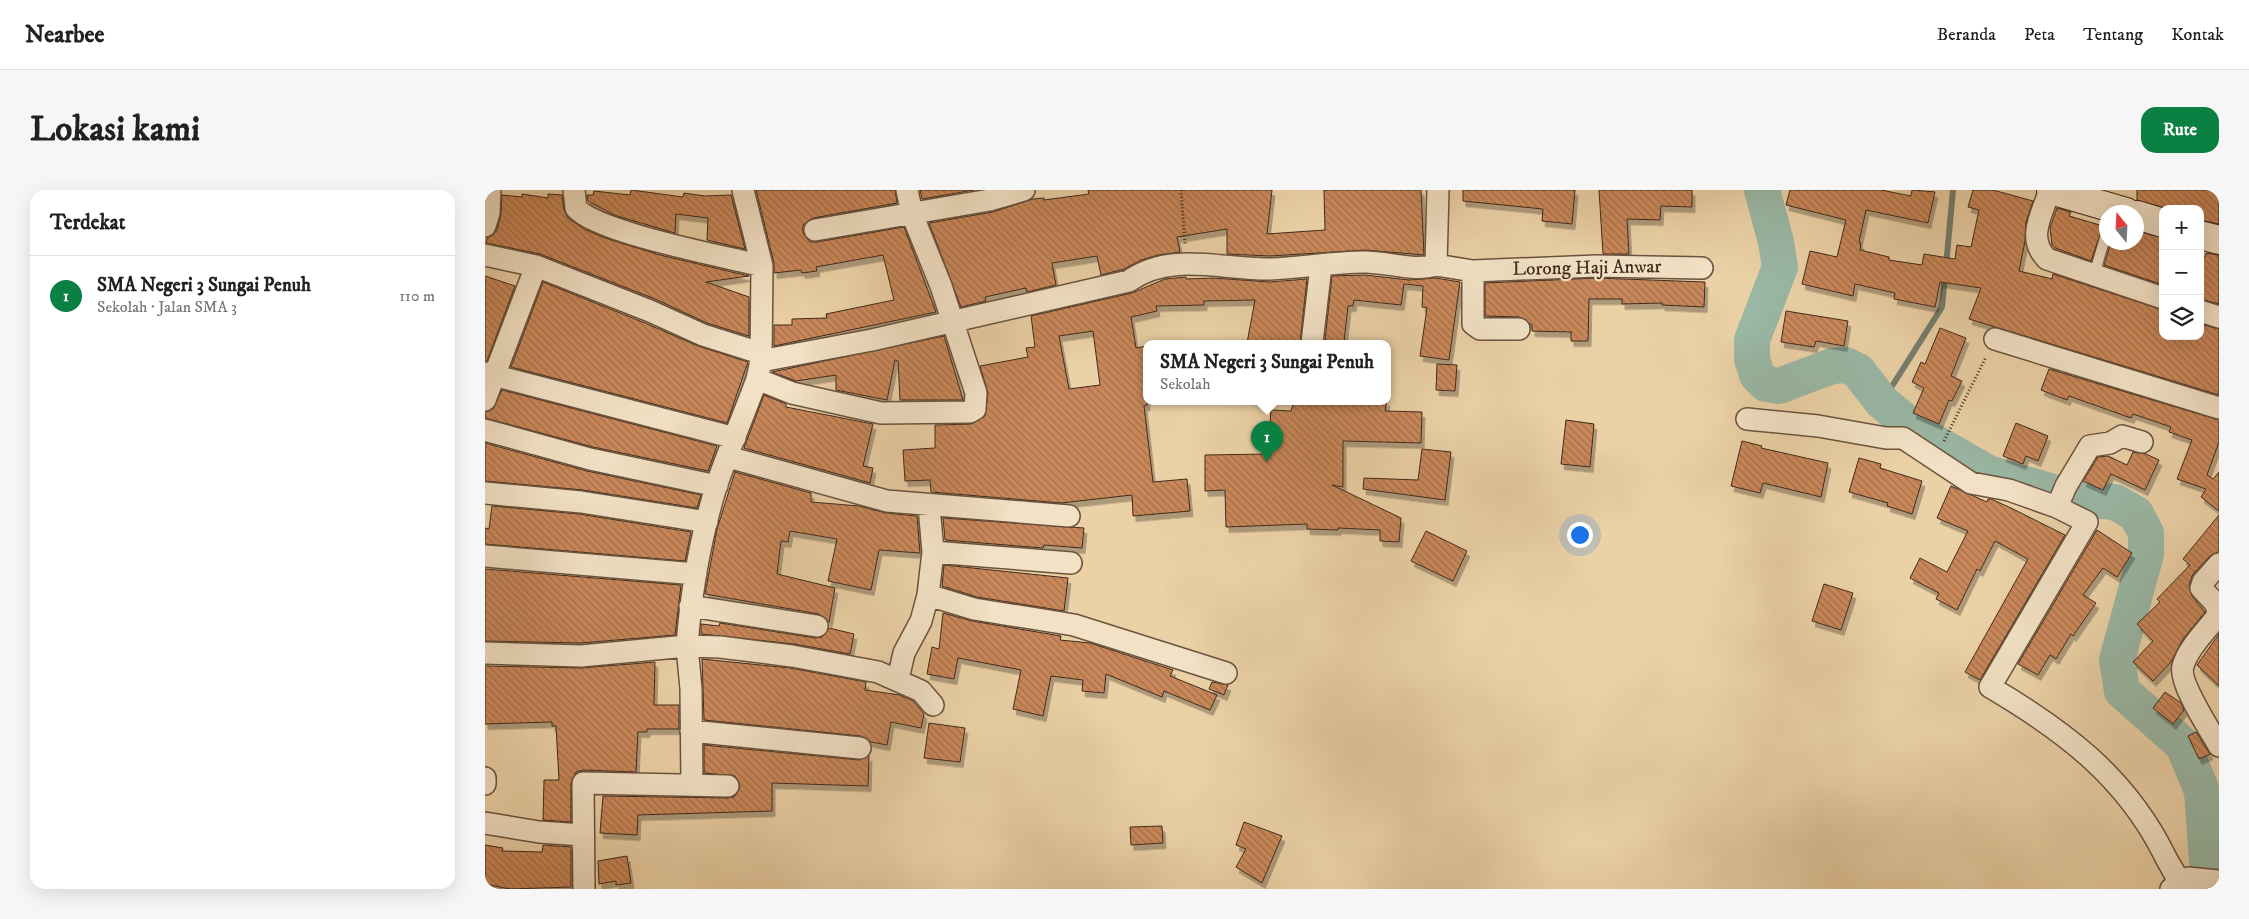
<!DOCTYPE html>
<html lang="id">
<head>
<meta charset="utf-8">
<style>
	body { margin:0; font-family:"IM FELL DW Pica",serif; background:#f6f6f6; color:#202124 }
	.controls { position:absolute; right:15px; top:15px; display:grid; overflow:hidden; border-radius:10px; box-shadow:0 5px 20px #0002 }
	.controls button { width:45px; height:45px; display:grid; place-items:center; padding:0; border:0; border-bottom:1px solid #e0e0e0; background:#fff; color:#202124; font:25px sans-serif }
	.compass { position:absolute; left:1614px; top:15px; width:45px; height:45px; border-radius:50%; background:#fff; box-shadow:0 5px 20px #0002; rotate:342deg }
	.you { position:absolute; left:1094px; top:344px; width:18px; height:18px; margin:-12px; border:4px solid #fff; border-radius:50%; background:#1a73e8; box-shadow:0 0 0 8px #1a73e833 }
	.badge { display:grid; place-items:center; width:32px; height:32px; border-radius:50%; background:#0b8043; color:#fff; font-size:16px; font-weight:700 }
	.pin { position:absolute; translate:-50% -41px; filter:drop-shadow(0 1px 2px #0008) }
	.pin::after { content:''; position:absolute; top:26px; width:18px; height:15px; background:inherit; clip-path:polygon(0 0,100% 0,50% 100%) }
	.popup { position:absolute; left:658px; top:150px; width:248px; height:65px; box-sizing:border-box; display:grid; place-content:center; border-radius:10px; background:#fff; filter:drop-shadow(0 1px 4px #0005); font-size:16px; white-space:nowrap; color:#757577 }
	.popup b { font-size:19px; color:#202124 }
	.popup::after { content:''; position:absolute; left:50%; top:100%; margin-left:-10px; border:10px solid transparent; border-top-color:#fff }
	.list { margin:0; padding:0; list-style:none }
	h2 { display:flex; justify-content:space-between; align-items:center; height:65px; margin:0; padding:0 20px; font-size:21px }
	h2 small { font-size:16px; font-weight:400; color:#757577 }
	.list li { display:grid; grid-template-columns:32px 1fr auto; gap:15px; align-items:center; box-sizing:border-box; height:80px; padding:0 20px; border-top:1px solid #e0e0e0 }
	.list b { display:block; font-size:19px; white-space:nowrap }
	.list p { margin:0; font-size:16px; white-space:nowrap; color:#757577 }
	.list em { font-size:16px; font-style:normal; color:#757577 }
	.icon { flex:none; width:28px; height:28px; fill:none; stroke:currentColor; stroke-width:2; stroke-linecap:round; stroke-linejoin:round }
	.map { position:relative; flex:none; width:1734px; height:699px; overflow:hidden; border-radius:15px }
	header { display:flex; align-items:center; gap:30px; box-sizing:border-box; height:70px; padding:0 25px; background:#fff; border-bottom:1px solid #e0e0e0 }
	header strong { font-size:24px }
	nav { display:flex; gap:28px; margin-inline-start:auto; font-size:18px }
	.intro { display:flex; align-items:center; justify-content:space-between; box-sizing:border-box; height:120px; padding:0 30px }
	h1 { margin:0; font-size:35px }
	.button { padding:12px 22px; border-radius:15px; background:#0b8043; color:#fff; font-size:18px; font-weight:700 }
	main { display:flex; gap:30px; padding:0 30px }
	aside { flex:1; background:#fff; border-radius:15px; box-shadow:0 5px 20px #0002 }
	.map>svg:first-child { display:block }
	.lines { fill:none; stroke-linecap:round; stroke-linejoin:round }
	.stream { stroke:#757e6e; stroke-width:6 }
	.river { stroke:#99b7a4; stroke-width:36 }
	.building { fill:url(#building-back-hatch); stroke:#3f291c; fill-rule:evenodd; filter:url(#shadow) }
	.service-casing { stroke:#6a533e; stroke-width:12 }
	.minor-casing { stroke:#6a533e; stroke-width:24 }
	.secondary-casing { stroke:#3f291c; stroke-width:30 }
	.path { stroke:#3f291c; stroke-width:3; stroke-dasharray:1 2.5; stroke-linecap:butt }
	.service { stroke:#f2e1c5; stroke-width:10 }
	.minor { stroke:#f2e1c5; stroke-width:21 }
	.secondary { stroke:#f2e1c5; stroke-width:28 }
	.labels { text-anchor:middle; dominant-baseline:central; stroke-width:4.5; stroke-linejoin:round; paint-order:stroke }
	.street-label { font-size:19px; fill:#3f291c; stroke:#f2e1c5 }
</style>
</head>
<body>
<header>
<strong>Nearbee</strong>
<nav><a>Beranda</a><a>Peta</a><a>Tentang</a><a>Kontak</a></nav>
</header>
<div class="intro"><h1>Lokasi kami</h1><a class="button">Rute</a></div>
<main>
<aside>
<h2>Terdekat<small></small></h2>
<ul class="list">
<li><span class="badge">1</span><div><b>SMA Negeri 3 Sungai Penuh</b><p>Sekolah · Jalan SMA 3</p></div><em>110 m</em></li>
</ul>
</aside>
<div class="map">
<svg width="1734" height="699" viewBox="0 0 1734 699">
	<defs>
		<pattern id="building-back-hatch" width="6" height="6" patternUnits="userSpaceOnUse" patternTransform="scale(1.25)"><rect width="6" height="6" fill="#ca885a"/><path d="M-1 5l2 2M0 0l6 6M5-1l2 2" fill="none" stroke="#a56f4a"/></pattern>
		<filter id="shadow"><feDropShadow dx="3" dy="5.5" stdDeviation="0" flood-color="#0004"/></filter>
	</defs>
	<rect width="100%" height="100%" fill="#ebd1a6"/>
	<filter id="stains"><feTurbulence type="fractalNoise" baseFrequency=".004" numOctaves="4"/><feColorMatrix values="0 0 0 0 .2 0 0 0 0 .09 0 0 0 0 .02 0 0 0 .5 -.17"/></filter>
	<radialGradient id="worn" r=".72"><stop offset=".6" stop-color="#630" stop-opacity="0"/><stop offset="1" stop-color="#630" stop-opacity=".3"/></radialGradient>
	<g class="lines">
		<path class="stream" d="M1461 76 1468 0
			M1397 212 1457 117 1460 86"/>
		<path class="river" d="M1277 0 1291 52 1295 77 1267 150V169L1272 185 1281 194 1294 196 1347 176 1361 175 1373 181 1397 212 1434 243 1503 283 1592 309 1630 312 1651 324 1661 343V364L1632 470 1637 501 1698 555 1717 601 1724 699"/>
	</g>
	<path class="building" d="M146 0 198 7 199 3 220 6 246 5 260 59 222 50 223 28 191 24 190 43 129 25 103 11 102 5H108L109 1 145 5Z
		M271 0H410L412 13 328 28 318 35V43L325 52H332L419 37 451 122 289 156V135H307V129L342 128 341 124 409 110 398 65 331 77 332 81 317 83 316 80 289 83V73Z
		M435 0H489L437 9Z
		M603 0H787L782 44 840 40 839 0H936L939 65 880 60 785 66 742 64V39L692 47 695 62 673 65 656 70 639 79 616 85 612 66 567 73 571 95 542 102 541 98 500 107 501 111 476 117 444 33 508 22 548 9 559 8V10L604 4Z
		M978 0H1090L1087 34 1057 31 1058 19 978 11Z
		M1114 0H1207V17L1176 16 1175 30 1142 29 1144 64H1118Z
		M1305 0H1396L1426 6 1427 0 1450 2 1443 33 1381 20 1374 52 1376 53 1375 60 1404 67V70L1437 75 1439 64 1470 69 1472 55 1486 57 1494 20 1483 17 1488 0H1508L1548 11 1541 32 1540 51 1534 81 1567 89 1568 84 1678 120V146H1715V134L1734 139V205L1484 129 1496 98 1455 92 1450 117 1409 109 1410 103 1370 94 1368 106 1317 94 1325 61 1352 67 1361 30 1301 15Z
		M1652 0H1734V34L1715 30V19H1684L1652 10Z
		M37 4 63 8V4L77 5 79 20 83 28 99 39 120 48 175 65 264 86 221 92 264 107V146L222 133 170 109 55 64 1 53 2 48 8 45 12 40 16 24 17 5 37 7Z
		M1572 18 1586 22 1584 26 1618 36 1606 71 1570 58 1567 55 1565 38Z
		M1652 41 1678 48V95L1619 75 1626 52H1652Z
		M1721 63 1734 65V114L1715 109V65L1720 67Z
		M880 85 924 90 951 88 975 92 964 170 935 166 942 118 937 117 938 96 919 94 916 115 869 110 868 116H863L859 152 840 150 847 86Z
		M0 86 30 96 2 171H0Z
		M701 87V89L728 88 785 92 822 89 815 153H762L770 110 719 111V115L671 116 672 121 646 127 651 158 662 156V215L659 216 668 292 702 289 705 321 648 326 647 305 576 313 446 302 445 290 420 291 418 260 450 258V235L486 234 500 226 503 203 495 176 543 167 541 158 550 157 546 126 647 103 680 89ZM608 141 615 195 584 199 574 146Z
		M1112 88 1220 92 1219 117 1177 115V113L1137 114V109H1104L1103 151H1086V142L1047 141V135L1034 127 1000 126V93Z
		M58 92 160 133 213 156 263 172 242 233 26 177Z
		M1301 121 1363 131 1359 156 1331 151 1329 157 1296 152Z
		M1455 138 1481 148 1466 186 1477 191 1467 211 1464 210 1454 234 1428 223 1439 198 1427 192 1436 172 1440 174Z
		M459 146 478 210H415L413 171 410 170 402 210 351 200V185L311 191 287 182Z
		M952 174 972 175 970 201 951 200Z
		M1564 179 1734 230V252L1722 285 1728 289 1734 282V321L1716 307 1721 299 1692 289 1707 250 1684 242 1686 237 1648 224 1646 228 1584 206 1582 210 1556 200Z
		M17 200 232 256 223 281 108 257 0 228V222L8 219Z
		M279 205 301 214V217L388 234 378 276 388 278 385 293 259 258Z
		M809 211H902L900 221 937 222 936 253 858 251V297L847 295 916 328 914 352 895 351V340L853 338V340L822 339V334L741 337 740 300 720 301V265L783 264 786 220 806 221Z
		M1081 230 1109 234 1105 277 1076 274Z
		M1531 233 1563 246 1553 271 1541 266 1538 274 1518 266Z
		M1257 251 1277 256 1276 258 1343 273 1336 307 1278 293 1275 303 1246 296Z
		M0 253 102 281 216 305 212 318 98 300 0 291Z
		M937 259 966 262 960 310 878 299 879 288 933 290Z
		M1648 262 1661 264 1674 270 1660 300 1626 284 1618 300 1598 291 1613 267 1623 266 1642 275Z
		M1374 268 1396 274 1395 278 1437 291 1427 324 1402 316 1403 313 1364 302Z
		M250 282 326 303V312L374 316 401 323 432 326 435 363 394 360 386 400 343 391 352 349 305 341 303 352 296 351 292 384 350 398 344 432 334 424 220 404 232 339Z
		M1466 296 1502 312 1503 309H1506L1526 318 1580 345 1495 490 1480 482 1543 369 1510 351 1495 381 1492 379 1472 420 1451 409 1454 403 1425 388 1435 368 1462 382 1483 341 1452 328Z
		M7 316 94 324 206 342 200 371 0 354V338L4 339Z
		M1734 325V362L1725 366 1708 384 1704 395 1707 406 1720 422 1698 449 1686 472 1668 491 1648 472 1668 451 1652 434 1675 412 1672 409 1705 375 1698 369Z
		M458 328 599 338 597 358 559 355 558 358 460 350Z
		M1612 340 1647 363 1632 387 1618 378 1598 405 1611 413 1588 446 1586 444 1571 469 1565 465 1553 485 1533 474Z
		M941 341 982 361 968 391 926 371Z
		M459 375 583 388 579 421 492 407 457 396Z
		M0 379 196 395 190 445 96 453 0 451Z
		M1339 394 1368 403 1356 440 1327 431Z
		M458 423 487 431 576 446 575 450 605 453 688 480 685 486 732 505 725 520 679 501 677 507 621 484 619 503 597 501 598 490 566 486 558 526 528 519 536 480 473 468 469 489 442 484 447 457 454 459Z
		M235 433 330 448 337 447 344 438 369 444 365 464 309 454 216 444V434L234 436Z
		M1734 444V496L1712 475Z
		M217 469 305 478 381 492 380 500 415 505 428 511 439 524 436 538 406 532 402 555 386 552 376 546 219 530Z
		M170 472 169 515H194V539H162V542H153L151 582 98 580 91 582 86 593V632L58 630 59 590H74L71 536H67V532L0 534V476L96 478Z
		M727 492 743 495 739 505 724 499Z
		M1680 502 1696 513 1699 520 1688 534 1668 518Z
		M444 533 480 538 475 572 439 568Z
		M1711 542 1725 564 1714 569 1703 546Z
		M219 555 374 570 384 566 383 596 287 593V621L153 625 152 645 115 643 118 606 243 608 249 607 255 597 250 586 219 583Z
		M759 632 797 646 777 693 751 677 761 659 751 655Z
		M677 636 678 653 646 655 645 637Z
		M0 655 18 658 17 661 57 662 58 655 86 657V697L25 699 0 694Z
		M142 666 146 693 131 695V691L114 694 113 671Z"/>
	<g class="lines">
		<g class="service-casing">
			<path id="service" d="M1609 85 1622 41"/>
		</g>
		<g class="minor-casing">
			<path id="minor" d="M89 0 91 18C113 43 239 66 277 76
				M1565 0C1557 24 1541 48 1562 69L1678 108
				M0 36 4 23 5 0
				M330 40 505 10 539 0
				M0 65 51 76 165 121 218 145 275 163
				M951 75 988 81 1112 76 1217 78
				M988 81V134L995 139H1034
				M1715 121 1734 127
				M1510 149 1734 218
				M827 153 836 76
				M276 171 387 150 644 91C686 61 738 80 785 79 816 78 848 72 880 72 903 72 928 82 951 75L953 0
				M0 183 250 248
				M272 189 307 203 396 223 485 222 490 219 491 203 456 96 427 24 422 0
				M0 210 51 76
				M1262 229 1333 236 1401 248H1418L1486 293 1524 300 1572 317 1602 332 1505 497C1578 540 1640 586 1679 664 1684 675 1694 687 1695 699
				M0 240 105 269 232 296
				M243 267 402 311 584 326
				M0 303 96 312 222 332
				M1572 317 1581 296 1605 256 1625 253 1637 246 1657 252
				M448 362 586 373
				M0 366 211 384
				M1734 374 1718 392 1716 398 1731 414 1733 425C1722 440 1703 458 1698 476 1693 492 1725 540 1734 556
				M443 405 489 419 589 435 741 483
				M205 416 332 436
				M0 463 96 466 202 456C206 402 215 349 231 297 243 261 259 225 272 189L276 171 277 76 258 0
				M413 489 419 463 436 431 443 405 448 362 444 316
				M206 541 375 558
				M0 588V594
				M207 595 206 499 202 456 235 457 307 466 393 482 436 501 448 515
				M0 633 54 642 97 645
				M99 699 98 593 243 596
				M1686 699 1703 688 1734 691"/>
		</g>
		<g class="secondary-casing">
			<path id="secondary" d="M1566 0 1641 22
				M1652 25 1678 33
				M1715 45 1734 50"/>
		</g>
		<path class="path" d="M696 0 700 54
			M1459 251 1501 167"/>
		<use href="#service" class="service"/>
		<use href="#minor" class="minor"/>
		<use href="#secondary" class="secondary"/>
	</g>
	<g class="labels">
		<g class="street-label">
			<text transform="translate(1102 78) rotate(-1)">Lorong Haji Anwar</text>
		</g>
	</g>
	<rect width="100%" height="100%" filter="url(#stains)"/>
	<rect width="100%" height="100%" fill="url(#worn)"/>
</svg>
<div class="controls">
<button>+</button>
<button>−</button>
<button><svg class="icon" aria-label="layers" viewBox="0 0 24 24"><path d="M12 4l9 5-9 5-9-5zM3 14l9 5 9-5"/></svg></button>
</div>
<svg class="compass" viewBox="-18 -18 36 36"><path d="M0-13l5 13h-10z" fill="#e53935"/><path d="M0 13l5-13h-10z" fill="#757577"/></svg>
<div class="you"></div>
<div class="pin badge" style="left:782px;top:272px">1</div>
<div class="popup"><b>SMA Negeri 3 Sungai Penuh</b>Sekolah</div>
</div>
</main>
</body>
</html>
